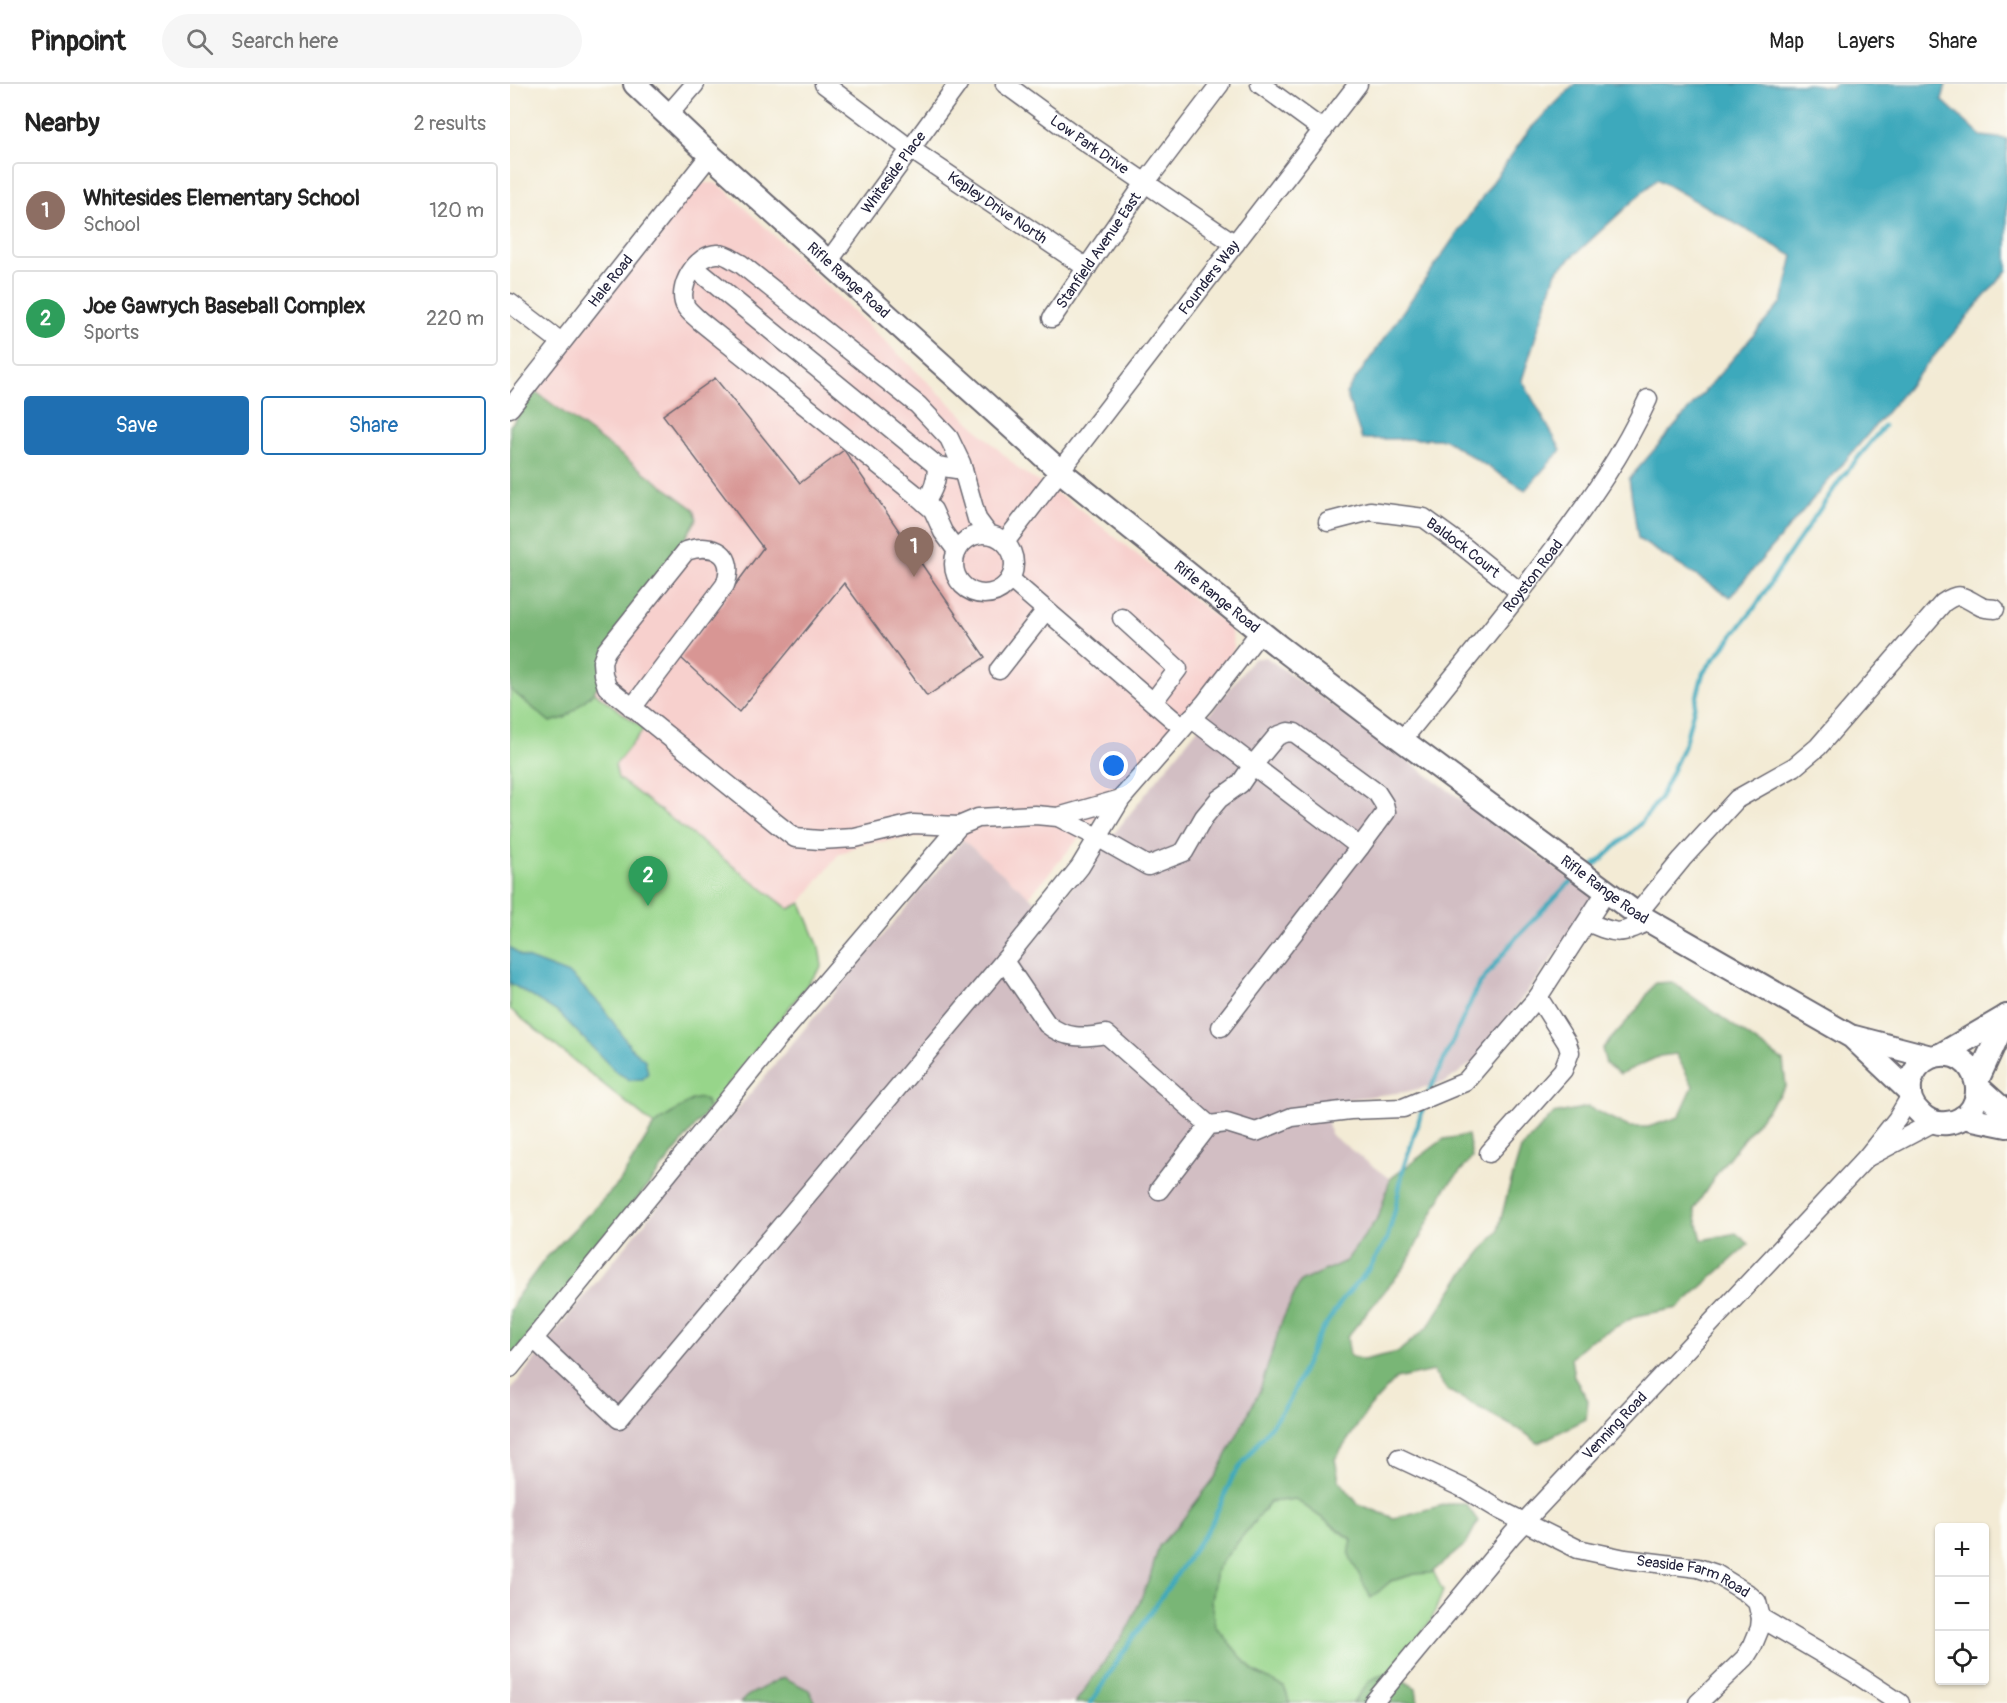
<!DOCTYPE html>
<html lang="en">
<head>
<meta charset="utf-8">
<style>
	body { margin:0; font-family:Pangolin,sans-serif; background:#f6f6f6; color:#222 }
	.controls { position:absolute; right:18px; bottom:18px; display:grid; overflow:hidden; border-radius:6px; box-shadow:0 2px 4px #0004 }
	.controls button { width:54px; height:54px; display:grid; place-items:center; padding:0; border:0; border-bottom:2px solid #e0e0e0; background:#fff; color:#222; font:30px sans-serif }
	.you { position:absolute; left:604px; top:682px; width:21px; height:21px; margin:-15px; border:4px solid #fff; border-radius:50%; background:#1a73e8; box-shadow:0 0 0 9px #1a73e833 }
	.badge { display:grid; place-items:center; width:39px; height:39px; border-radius:50%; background:#1f6fb2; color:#fff; font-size:20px; font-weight:700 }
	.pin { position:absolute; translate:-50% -50px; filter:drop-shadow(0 2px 3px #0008) }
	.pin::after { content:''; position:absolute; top:32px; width:21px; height:18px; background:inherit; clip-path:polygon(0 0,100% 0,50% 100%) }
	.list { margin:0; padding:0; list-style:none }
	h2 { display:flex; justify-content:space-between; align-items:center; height:78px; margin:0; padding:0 24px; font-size:26px }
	h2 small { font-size:20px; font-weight:400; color:#767676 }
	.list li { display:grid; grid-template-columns:39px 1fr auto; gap:18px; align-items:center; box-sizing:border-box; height:96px; margin:0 12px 12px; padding:0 12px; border:2px solid #e0e0e0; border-radius:6px }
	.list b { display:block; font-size:22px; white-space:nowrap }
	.list p { margin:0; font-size:20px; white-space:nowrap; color:#767676 }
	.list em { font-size:20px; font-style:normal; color:#767676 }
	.actions { display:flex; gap:12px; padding:18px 24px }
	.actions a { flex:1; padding:14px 0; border:2px solid #1f6fb2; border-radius:6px; text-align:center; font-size:21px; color:#1f6fb2 }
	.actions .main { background:#1f6fb2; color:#fff }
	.icon { flex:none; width:33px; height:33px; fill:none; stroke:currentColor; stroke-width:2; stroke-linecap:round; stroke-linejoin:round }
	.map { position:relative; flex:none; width:1497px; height:1619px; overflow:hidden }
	header { display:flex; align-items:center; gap:36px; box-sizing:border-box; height:84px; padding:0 30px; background:#fff; border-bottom:2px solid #e0e0e0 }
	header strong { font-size:28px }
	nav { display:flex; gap:33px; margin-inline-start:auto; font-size:21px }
	.search { width:420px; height:54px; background:#f6f6f6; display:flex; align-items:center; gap:15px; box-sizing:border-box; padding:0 21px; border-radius:33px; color:#767676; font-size:22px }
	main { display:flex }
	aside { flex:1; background:#fff }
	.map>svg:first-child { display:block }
	.built { fill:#f7d0cd }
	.industrial { fill:#d2bec3 }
	.green { fill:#97d58a; stroke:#5c7c62; stroke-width:1.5 }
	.forest { fill:#79b676; stroke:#4e6c58; stroke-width:1.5 }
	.water { fill:#3da9bc; stroke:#30667c; stroke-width:1.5 }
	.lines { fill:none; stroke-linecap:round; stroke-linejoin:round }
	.stream { stroke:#3da9bc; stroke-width:4.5 }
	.building { fill:#d89694 }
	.minor-casing { stroke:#6b6871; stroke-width:21 }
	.major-casing { stroke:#6b6871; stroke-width:26 }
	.minor { stroke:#fff; stroke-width:18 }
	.major { stroke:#fff; stroke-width:22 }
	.labels { text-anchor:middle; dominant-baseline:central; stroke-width:4.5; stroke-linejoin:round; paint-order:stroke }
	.street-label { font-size:15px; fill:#22223b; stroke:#fdfcf7 }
</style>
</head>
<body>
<header>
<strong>Pinpoint</strong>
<div class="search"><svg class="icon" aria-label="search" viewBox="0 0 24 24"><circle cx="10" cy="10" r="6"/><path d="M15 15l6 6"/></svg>Search here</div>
<nav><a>Map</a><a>Layers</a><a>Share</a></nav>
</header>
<main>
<aside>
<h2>Nearby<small>2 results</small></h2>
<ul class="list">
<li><span class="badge" style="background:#8d6e63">1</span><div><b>Whitesides Elementary School</b><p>School</p></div><em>120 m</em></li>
<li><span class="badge" style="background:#2e9e5b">2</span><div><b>Joe Gawrych Baseball Complex</b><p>Sports</p></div><em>220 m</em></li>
</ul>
<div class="actions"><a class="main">Save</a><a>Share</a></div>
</aside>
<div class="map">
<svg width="1497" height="1619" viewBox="0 0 1497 1619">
	<rect width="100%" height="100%" fill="#fdfcf7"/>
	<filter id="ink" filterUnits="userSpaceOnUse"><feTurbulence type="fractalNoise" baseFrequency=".0167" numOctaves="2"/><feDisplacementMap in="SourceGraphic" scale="12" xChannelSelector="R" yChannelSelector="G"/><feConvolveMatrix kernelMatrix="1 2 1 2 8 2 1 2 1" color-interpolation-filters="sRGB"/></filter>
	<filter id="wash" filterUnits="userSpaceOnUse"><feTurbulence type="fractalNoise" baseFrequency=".008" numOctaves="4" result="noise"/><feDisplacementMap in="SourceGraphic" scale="24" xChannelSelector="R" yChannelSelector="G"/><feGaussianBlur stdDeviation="1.35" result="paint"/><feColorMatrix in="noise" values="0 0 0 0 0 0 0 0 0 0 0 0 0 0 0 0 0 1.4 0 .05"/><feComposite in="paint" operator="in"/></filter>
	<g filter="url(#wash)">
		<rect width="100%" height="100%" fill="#f3ebd5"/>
		<path class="built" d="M195 99H205L216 106 510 386 563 420 720 544 724 562 722 574 519 813 453 756 412 753 350 760 328 771 291 819 279 825 107 694 105 681 134 645 84 608 184 443 187 435 184 425 26 308 183 102Z"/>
		<path class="industrial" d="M756 573 1081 810 1083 820 966 976 936 998 895 1008 815 1018 820 1050 880 1095 869 1132 836 1177 790 1198 772 1237 750 1306 706 1392 670 1439 649 1462 641 1493 618 1545 565 1619H306L299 1606 237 1612 230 1619H0V1307L52 1240 239 1011 453 756 540 830 743 575Z"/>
		<path class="green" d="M0 605 40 638 55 633 84 608 134 645 105 681 108 694 279 825 291 819 309 863 312 882 198 1026 196 1017 182 1016 144 1041 0 925Z
			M785 1415 842 1456 860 1513 881 1497 905 1490 923 1487 933 1507 921 1537 879 1588 860 1596 843 1619H780L774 1603 743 1587 705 1542 701 1517 706 1485 760 1418Z"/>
		<path class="forest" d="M26 308 184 425 187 435 84 608 55 634 40 638 0 605V342Z
			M1162 898 1273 977 1276 1002 1212 1082 1184 1125 1192 1156 1226 1149 1239 1160 1168 1224 1126 1232 1079 1257 1061 1274 1064 1293 1078 1316 1076 1335 1028 1359 1015 1349 937 1306 923 1287 886 1295 859 1324 825 1375 829 1396 848 1420 884 1434 937 1420H956L968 1437 956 1460 921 1489 905 1490 881 1497 861 1514 839 1471 842 1455 785 1415 760 1418 706 1485 701 1517 705 1542 743 1587 774 1603 780 1619H565L618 1545 640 1493 649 1462 670 1439 706 1392 750 1306 772 1237 790 1198 836 1177 869 1132 880 1095 934 1055 958 1051 962 1074 935 1105 896 1181 837 1253 840 1272 853 1276 888 1268 918 1243 950 1194 988 1147 997 1111 1011 1065 1043 1030 1078 1023 1119 1043H1138L1169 1033 1183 1002 1166 970 1150 972 1110 990 1096 980 1092 965 1126 927 1145 899Z
			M190 1014 196 1017 198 1026 0 1275V1227L9 1210 35 1175 109 1099 144 1041 182 1016Z
			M879 1588 906 1604 908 1619H843L860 1596Z
			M273 1593 299 1606 306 1619H230L237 1612Z"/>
		<path class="water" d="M1065 0H1299L1322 3 1324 0H1436L1432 16 1471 52 1497 55V186L1220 513 1128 455 1119 395 1272 218 1283 172 1147 95 1046 188 1012 296 1051 366 1015 406 934 355H852L836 309 1019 46Z
			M0 863 11 872 61 891 91 921 122 965 135 976 138 989 133 995 120 996 106 988 49 929 0 899Z"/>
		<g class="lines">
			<path class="stream" d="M1079 785 1092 775 1130 740 1150 714 1175 659 1193 589 1245 523 1275 476 1330 396 1374 342
				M919 1008 968 902 1005 855 1056 802 1068 793
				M581 1619 606 1579 701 1441 723 1392 779 1318 807 1254 832 1216 859 1185 877 1155 885 1126 893 1085 914 1021"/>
		</g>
		<g id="blocks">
			<path class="building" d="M205 294 290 399 334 366 475 573 417 612 334 499 229 628 171 574 253 464 153 331Z"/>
		</g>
	</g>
	<g filter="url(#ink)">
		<use href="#blocks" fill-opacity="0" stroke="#6b6871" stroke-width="1.5"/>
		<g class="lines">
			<g class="minor-casing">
				<g id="minor">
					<path id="s1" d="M314 0 399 64 577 184"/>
					<path id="s2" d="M495 0 562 49 725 160"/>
					<path d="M750 0 813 46"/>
					<path d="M158 31 185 0"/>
					<path id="s3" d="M318 178 448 0"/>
					<path d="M185 184 427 382 453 386"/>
					<path d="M0 219 51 258"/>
					<path id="s4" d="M542 234 635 99 710 0"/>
					<path id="s5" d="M0 324 200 71"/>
					<path d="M415 419C423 406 427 397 427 382"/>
					<path id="s6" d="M818 438 860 427 914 434 954 463 1011 509"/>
					<circle cx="474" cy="480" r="30"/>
					<path id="s7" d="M495 458 848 0"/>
					<path d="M447 467 433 448 423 426 405 410 190 237C186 233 179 228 176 223 165 205 187 168 209 170 217 170 224 177 231 180L408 321 439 354 451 379 467 435 478 450"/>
					<path d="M500 495 673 644"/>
					<path d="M612 534 668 585 643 618"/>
					<path d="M489 586 536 526"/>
					<path d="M122 624 215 501C227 470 204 458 176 467L96 567 92 578 93 590 97 603 267 740 285 754 310 756 345 754 403 740 449 742"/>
					<path id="s8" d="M892 656C943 593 994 531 1043 466 1080 416 1112 372 1138 315"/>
					<path d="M548 733 611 715"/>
					<path d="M1127 830 1172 775 1227 715 1284 683 1308 663 1433 519C1451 506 1454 514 1470 522 1474 525 1480 524 1485 525"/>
					<path d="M1077 838C1108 851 1109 851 1139 837"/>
					<path d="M494 877 537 940C555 955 574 954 596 950L699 1041"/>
					<path d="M711 943 850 763"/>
					<path d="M1400 1013 1387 1035 1356 1074 1424 1038"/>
					<path d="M979 1069 1053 986 1060 968 1057 959 1028 913 1096 808"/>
					<path d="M649 1106 699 1041 717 1039 746 1048 782 1033 840 1026 893 1024 955 998 1028 913"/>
					<path d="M24 1255 109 1335 499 871 570 783 611 715 695 619 750 548"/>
					<path d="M0 1284 269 953 449 742 468 734 525 731 548 733 589 754 638 782 674 768 694 733 709 715 730 700 743 681 767 652 778 648 785 649 867 709 874 720 876 728 850 763 681 634"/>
					<path id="s9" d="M889 1374 955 1405 990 1426 1068 1465 1115 1475 1188 1484 1206 1490 1237 1509 1247 1518 1251 1534 1250 1544 1243 1561 1235 1574 1188 1619"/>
					<path d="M1251 1534 1343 1588 1390 1619"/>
					<path id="s10" d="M863 1619 1002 1451 1356 1074"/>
				</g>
			</g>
			<g class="major-casing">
				<g id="major">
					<path id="s11" d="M125 0 200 71 550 387 767 561 892 656 1127 830 1342 953 1400 1008"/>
					<path d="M1344 953 1421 973C1471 957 1486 1033 1437 1039 1428 1040 1418 1037 1411 1030 1391 1013 1399 983 1421 973"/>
					<path d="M1432 970 1497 932"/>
					<path d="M1467 997 1497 932"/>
					<path d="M1468 1003 1497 1029"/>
					<path d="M1453 1033 1497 1042"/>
				</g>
			</g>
			<use href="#minor" class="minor"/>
			<use href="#major" class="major"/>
		</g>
	</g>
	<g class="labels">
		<g class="street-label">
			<text stroke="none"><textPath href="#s2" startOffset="104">Low Park Drive</textPath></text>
			<text stroke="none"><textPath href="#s3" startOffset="111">Whiteside Place</textPath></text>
			<text stroke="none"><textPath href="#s1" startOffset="213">Kepley Drive North</textPath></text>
			<text stroke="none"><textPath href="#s4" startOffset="82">Stanfield Avenue East</textPath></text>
			<text stroke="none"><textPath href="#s7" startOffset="334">Founders Way</textPath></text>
			<text stroke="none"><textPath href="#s11" startOffset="290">Rifle Range Road</textPath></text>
			<text stroke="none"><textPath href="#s5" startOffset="162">Hale Road</textPath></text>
			<text stroke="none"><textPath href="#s6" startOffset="147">Baldock Court</textPath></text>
			<text stroke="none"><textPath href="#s8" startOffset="210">Royston Road</textPath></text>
			<text stroke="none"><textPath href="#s11" startOffset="776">Rifle Range Road</textPath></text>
			<text stroke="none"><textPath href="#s11" startOffset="1262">Rifle Range Road</textPath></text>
			<text stroke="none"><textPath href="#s10" startOffset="368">Venning Road</textPath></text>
			<text stroke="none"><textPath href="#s9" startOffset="320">Seaside Farm Road</textPath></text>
		</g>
	</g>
</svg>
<div class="controls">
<button>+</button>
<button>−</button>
<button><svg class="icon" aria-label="locate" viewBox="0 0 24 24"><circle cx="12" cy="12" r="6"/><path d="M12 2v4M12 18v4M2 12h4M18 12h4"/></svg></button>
</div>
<div class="you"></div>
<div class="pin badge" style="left:404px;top:493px;background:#8d6e63">1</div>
<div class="pin badge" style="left:138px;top:822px;background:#2e9e5b">2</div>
</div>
</main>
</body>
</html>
